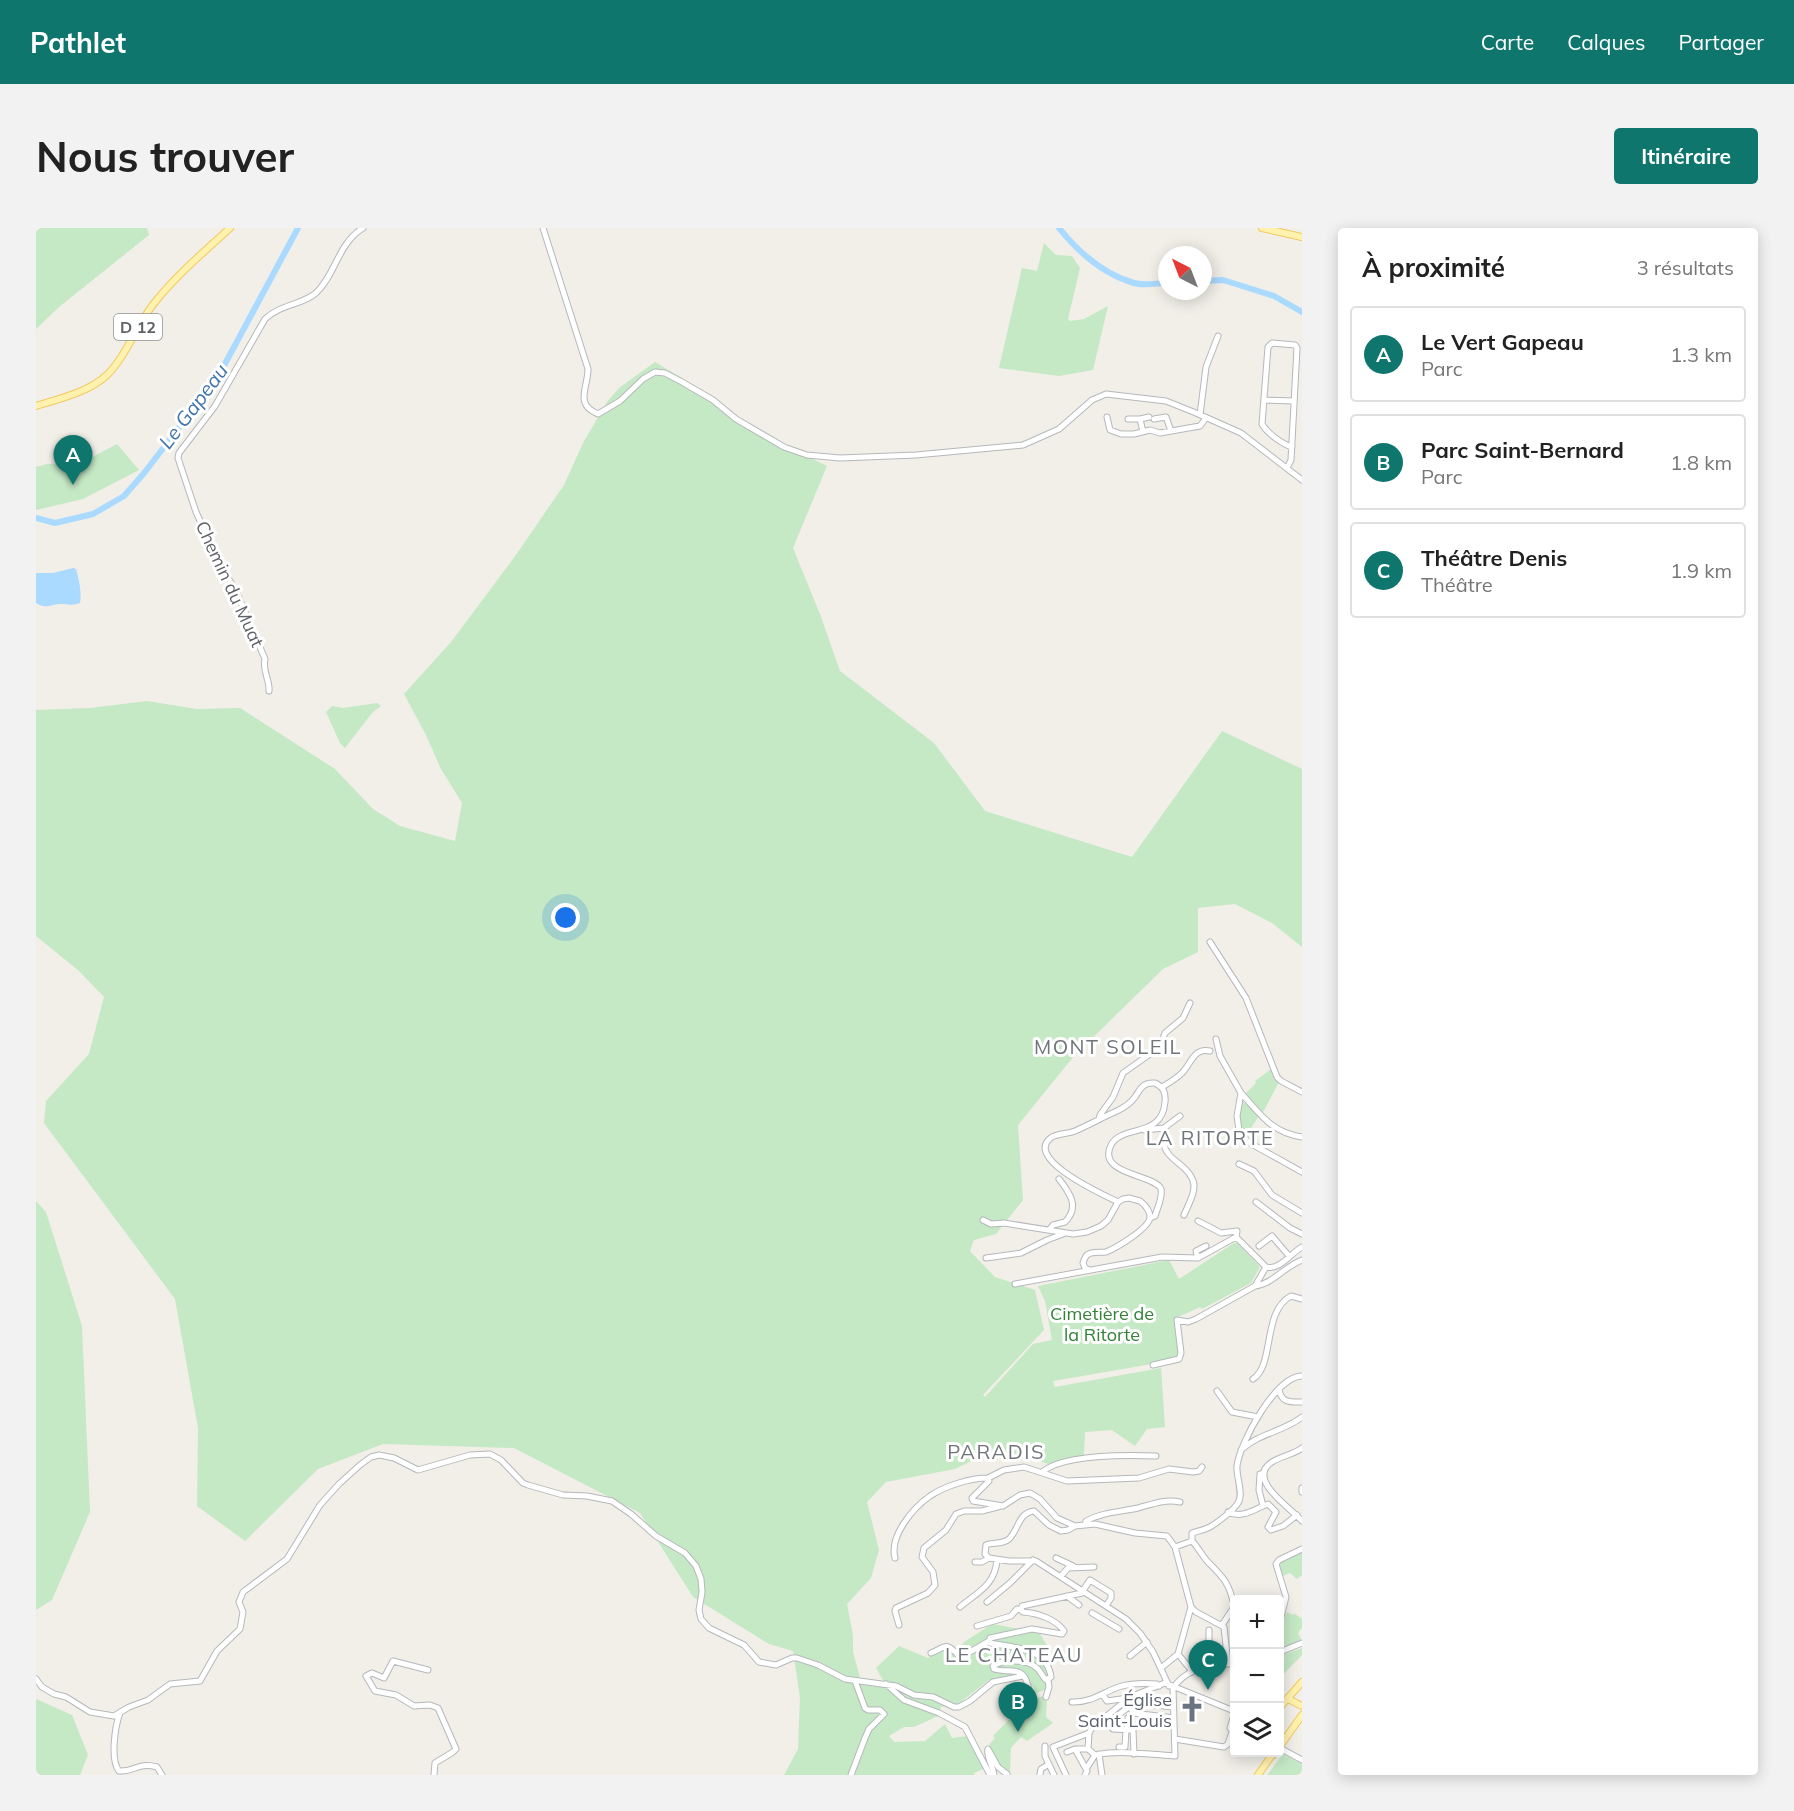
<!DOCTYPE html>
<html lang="fr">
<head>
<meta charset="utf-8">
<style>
	body { margin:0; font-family:Mulish,sans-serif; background:#f2f2f2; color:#222 }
	.controls { position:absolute; right:18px; bottom:18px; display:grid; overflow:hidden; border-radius:6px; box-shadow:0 3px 15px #0003 }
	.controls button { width:54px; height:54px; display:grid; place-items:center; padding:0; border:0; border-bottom:2px solid #e0e0e0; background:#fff; color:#222; font:30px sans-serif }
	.compass { position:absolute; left:1122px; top:18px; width:54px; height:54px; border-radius:50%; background:#fff; box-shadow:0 3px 15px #0003; rotate:318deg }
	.you { position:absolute; left:530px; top:690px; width:21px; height:21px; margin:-15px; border:4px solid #fff; border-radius:50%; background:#1a73e8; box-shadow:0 0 0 9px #1a73e833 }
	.badge { display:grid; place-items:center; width:39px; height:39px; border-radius:50%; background:#0f766e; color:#fff; font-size:20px; font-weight:700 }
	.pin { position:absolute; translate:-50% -50px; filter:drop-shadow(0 2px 3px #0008) }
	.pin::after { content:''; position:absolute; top:32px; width:21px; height:18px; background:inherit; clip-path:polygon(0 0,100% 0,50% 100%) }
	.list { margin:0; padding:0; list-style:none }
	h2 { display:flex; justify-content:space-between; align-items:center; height:78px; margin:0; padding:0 24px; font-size:26px }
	h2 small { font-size:20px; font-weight:400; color:#767676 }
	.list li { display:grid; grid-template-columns:39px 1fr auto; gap:18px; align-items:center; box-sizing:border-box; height:96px; margin:0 12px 12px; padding:0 12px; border:2px solid #e0e0e0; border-radius:6px }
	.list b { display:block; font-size:22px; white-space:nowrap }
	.list p { margin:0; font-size:20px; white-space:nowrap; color:#767676 }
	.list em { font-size:20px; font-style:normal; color:#767676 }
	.icon { flex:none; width:33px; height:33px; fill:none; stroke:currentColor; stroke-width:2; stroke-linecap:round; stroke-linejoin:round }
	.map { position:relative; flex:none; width:1266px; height:1547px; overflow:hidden; border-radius:6px }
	header { display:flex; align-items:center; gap:36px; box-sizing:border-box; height:84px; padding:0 30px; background:#0f766e; color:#fff }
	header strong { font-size:28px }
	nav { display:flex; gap:33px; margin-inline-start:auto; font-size:21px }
	.intro { display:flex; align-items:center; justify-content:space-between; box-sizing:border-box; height:144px; padding:0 36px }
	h1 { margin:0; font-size:42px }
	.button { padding:15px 27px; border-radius:6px; background:#0f766e; color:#fff; font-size:21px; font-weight:700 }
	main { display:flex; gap:36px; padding:0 36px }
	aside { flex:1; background:#fff; border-radius:6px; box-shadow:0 3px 15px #0003 }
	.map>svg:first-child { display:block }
	.green { fill:#c5e8c5 }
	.water { fill:#aadaff }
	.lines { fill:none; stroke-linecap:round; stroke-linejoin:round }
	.river { stroke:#aadaff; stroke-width:6 }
	.minor-casing { stroke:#b5b8bc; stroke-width:7 }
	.major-casing { stroke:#f2c960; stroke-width:8 }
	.minor { stroke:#fff; stroke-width:5 }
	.major { stroke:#fff2af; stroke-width:6 }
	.labels { text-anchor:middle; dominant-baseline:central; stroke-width:6; stroke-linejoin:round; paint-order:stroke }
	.shield { fill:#fff; stroke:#8f9295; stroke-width:1.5 }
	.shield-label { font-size:16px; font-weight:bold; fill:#5f6368 }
	.street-label { font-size:18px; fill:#5f6368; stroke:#fff }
	.park-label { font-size:18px; fill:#348238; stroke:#fff }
	.worship-label { font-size:18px; fill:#5b616d; stroke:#fff; text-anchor:end }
	.water-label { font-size:20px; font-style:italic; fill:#4174aa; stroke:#fff }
	.neighbourhood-label { font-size:20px; letter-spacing:1.5px; fill:#70757a; stroke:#fff }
</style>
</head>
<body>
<header>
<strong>Pathlet</strong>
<nav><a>Carte</a><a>Calques</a><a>Partager</a></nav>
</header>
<div class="intro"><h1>Nous trouver</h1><a class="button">Itinéraire</a></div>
<main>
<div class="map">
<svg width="1266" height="1547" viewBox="0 0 1266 1547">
	<rect width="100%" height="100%" fill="#f1efe8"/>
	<path class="green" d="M0 0H111L113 7 23 79 0 101Z
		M1008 15 1020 27 1036 28 1044 40 1032 91 1034 93 1048 91 1072 78 1057 142 1023 148 963 140 986 40 1001 43Z
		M619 134 646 150 653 159 683 179 696 192 791 238 757 320 784 386 804 443 898 515 949 583 1096 629 1186 503 1266 541V719L1236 695 1199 676 1162 680V724L1127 741 1038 828 982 897 987 972 960 1006 938 1012 934 1023 959 1049 999 1062 1008 1102 947 1167 949 1169 997 1116 1016 1112 1009 1073 1002 1058 1133 1032 1143 1051 1198 1015H1201L1224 1039 1215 1055 1166 1081 1164 1079 1140 1090 1144 1125 1139 1132 1017 1153 1019 1159 1125 1140 1129 1199 1111 1201 1099 1218 1076 1202 1049 1204 1048 1227 1013 1236 960 1221 919 1241 850 1254 831 1274 843 1322 835 1350 811 1376 817 1407V1424L826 1457 846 1459 848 1454 840 1440 863 1418 892 1430 908 1422 920 1427 928 1414 956 1396 1003 1404 1018 1429 1014 1435 1009 1462 1000 1465 997 1458 983 1447 953 1452 922 1476 905 1479 902 1488 878 1499H868L853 1508 858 1514 889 1513 909 1496 916 1510 931 1508 949 1540 938 1545V1547H748L762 1521 764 1470 757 1423 733 1416 657 1369 604 1285 478 1220 347 1216 282 1241 209 1313 161 1278 162 1200 139 1071 8 895 10 873 53 826 68 769 43 743 0 708V482L54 480 111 473 161 481 204 480 299 541 337 581 364 598 419 613 426 575 405 541 390 507 368 466 415 414 480 327 528 257 547 215 571 174 583 160Z
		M81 216 103 242 47 271 0 282V239L11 236 45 235Z
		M341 475 345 478 336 485 309 520 304 515 290 484 296 478 307 480Z
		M1235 841 1243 854 1226 886 1209 866 1220 855 1219 853Z
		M1205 874H1208L1222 889 1210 908 1202 889Z
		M0 973 10 984 46 1098 54 1284 16 1372 0 1382Z
		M1266 1323V1347L1261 1351 1254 1345 1247 1348 1243 1339 1244 1334Z
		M1251 1384 1257 1387 1258 1385 1266 1391V1400L1262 1405 1266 1413 1244 1420V1399Z
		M1266 1420V1427L1244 1450V1428Z
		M1007 1468 1011 1469 1010 1489 1017 1495 991 1513 985 1509 975 1520 974 1544 971 1545 962 1539 953 1517 959 1510 957 1508C971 1494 988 1473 1007 1468Z
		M0 1471 36 1487 52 1527 44 1547H0Z
		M1247 1526 1266 1536V1547H1231Z"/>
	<path class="water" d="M37 340 40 341C43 351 46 366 44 375 37 378 31 376 24 376 14 377 9 381 0 375V345H17Z"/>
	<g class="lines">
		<path class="river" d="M1023 0C1043 25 1067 46 1098 55 1108 58 1121 55 1131 55
			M1167 53 1187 52 1238 68 1266 84
			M0 290 19 295 57 286 88 268 109 244 183 147 262 0"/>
		<g class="minor-casing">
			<path id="minor" d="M507 0 552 141C552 160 538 176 562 186L584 173 607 151 619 144 629 145 646 154 677 172 700 191 748 219 771 227 804 230 880 227 987 217 1023 201 1056 172 1070 166 1130 173 1160 185 1205 205 1266 252
				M1228 172 1258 173
				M1164 187 1170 139 1182 108
				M1071 189 1074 202 1085 206H1098L1114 202 1124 205 1158 199 1164 198 1170 190
				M1092 191H1104
				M1118 191 1130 189 1135 203
				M1107 204 1104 191 1113 189
				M1251 240 1255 232 1261 120 1259 117 1236 115 1232 119 1226 196C1231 205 1246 216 1256 219
				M233 463C234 452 226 443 229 431L200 363 185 338 160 284 142 230 143 225 179 178 229 91C245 76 266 77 280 65 300 46 302 15 327 0
				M1174 714 1210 770 1241 849 1245 853 1266 864
				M1180 811 1184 828 1205 865 1201 888 1203 902 1212 914 1266 944
				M1126 859C1133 855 1140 851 1146 845 1155 836 1158 819 1174 823
				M1205 865C1225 887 1235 904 1266 909
				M1063 891 1064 887 1077 869 1087 845 1124 819 1129 805 1147 790 1154 775
				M1128 900C1128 906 1128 914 1129 920 1131 926 1136 930 1141 934 1166 953 1159 962 1148 987
				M1108 902 1128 900 1144 888
				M1203 936 1218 943 1236 967 1266 985
				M1082 974C1068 967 985 930 1016 909 1023 905 1032 906 1039 903 1053 897 1067 889 1081 883 1087 880 1095 875 1099 869 1105 860 1107 854 1119 855 1127 859 1130 864 1129 874 1126 911 1086 896 1075 917 1060 947 1119 946 1125 961 1127 969 1121 981 1119 988L1114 990
				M1220 974 1254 1000 1266 1006
				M947 992 955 996 968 995 1037 1006 1051 1004 1065 998 1072 992 1082 974 1087 971 1093 970 1104 973C1109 977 1114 983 1114 989 1114 1000 1080 1020 1070 1024 1064 1025 1056 1023 1051 1027 1049 1029 1048 1032 1047 1035L1049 1040 1054 1042
				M1162 993 1185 1005 1201 1003 1200 1009
				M1013 1002 1017 997 1029 994C1044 979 1034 965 1023 951
				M1223 1018 1236 1008 1253 1028
				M950 1030 985 1025 1011 1012 1027 1006
				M1162 1030 1160 1023 1170 1018
				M1230 1039C1243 1043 1255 1025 1266 1019
				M979 1056 1126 1029 1162 1030 1200 1009 1230 1039
				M1219 1058C1237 1056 1249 1038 1266 1032
				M1117 1137 1143 1131 1145 1125 1141 1092 1152 1094 1160 1091 1219 1058 1230 1039
				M1217 1151C1239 1137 1226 1083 1255 1068L1266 1071
				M1243 1161C1245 1175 1254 1174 1266 1174
				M1181 1163 1196 1184 1222 1189
				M1266 1220C1257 1227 1245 1228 1236 1234 1209 1251 1255 1280 1266 1293
				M1205 1222C1223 1205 1247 1204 1266 1189
				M1006 1244C1028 1226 1092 1227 1120 1228
				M1266 1260V1264
				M1227 1278 1223 1262 1224 1246H1228
				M1192 1284C1207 1291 1218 1281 1232 1276L1240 1284 1232 1299 1235 1302 1247 1298 1261 1287
				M1049 1297 1050 1293C1067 1284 1084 1284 1102 1280 1117 1276 1128 1271 1144 1274
				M1039 1298 1021 1290 1004 1271 994 1265 984 1267 967 1278 937 1273 936 1270 953 1253 952 1250 968 1242 988 1239 1031 1253 1103 1250 1133 1241 1157 1244 1163 1243 1166 1239
				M1156 1313C1163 1320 1167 1330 1174 1336 1189 1351 1193 1356 1198 1377
				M1139 1319 1156 1313V1305C1162 1303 1168 1302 1174 1299 1182 1294 1197 1283 1202 1275 1208 1266 1200 1249 1201 1238 1204 1214 1240 1148 1266 1148
				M859 1330C853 1308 877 1280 894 1268 909 1258 934 1250 952 1250
				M1020 1330 1037 1338
				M939 1334H946L953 1330
				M1025 1348 1032 1340 1058 1339
				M1046 1364 1054 1352 1075 1365V1370L1070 1378
				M1031 1368 1043 1377
				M951 1374 974 1355 997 1332
				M924 1379C942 1364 959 1357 961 1332
				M1155 1379 1160 1384 1188 1399 1192 1436
				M1056 1385 1083 1401
				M1244 1393 1250 1369 1240 1336 1243 1332 1266 1321
				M863 1397 859 1383 860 1380 892 1365 899 1357 897 1344 886 1329 888 1320 910 1302 920 1286 928 1283H946L965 1278
				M1186 1397 1198 1379
				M941 1398 975 1388 981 1381 985 1382
				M1173 1402V1438
				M1244 1424 1266 1415
				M895 1425C911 1418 910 1414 922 1427L927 1428 953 1413
				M1094 1428 1111 1414
				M1125 1440 1142 1426
				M392 1442 357 1433 348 1450 336 1445 330 1448 339 1463 360 1467 378 1478 394 1477 402 1480 420 1521 417 1524 399 1535 398 1547
				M0 1451 6 1459 18 1466 30 1469 54 1484 78 1488 93 1479 112 1472 134 1456 164 1453 181 1423 204 1401 207 1384 203 1374 207 1364 251 1331 284 1277 303 1256 324 1237 335 1229 343 1227 358 1230 382 1242 434 1227 454 1226 465 1232 487 1255 492 1257 527 1267 551 1268 576 1273 595 1286 620 1308 649 1325 660 1338 665 1351 666 1364 663 1382 665 1391 673 1400 708 1417 723 1434 740 1437 756 1430H761L782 1437 809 1451 860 1458 878 1467 897 1469 918 1479H923L934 1473 957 1454 987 1448
				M850 1456 868 1472 903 1485 929 1499 954 1547
				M1133 1458 1117 1424 1104 1405 1090 1391 1000 1333H973L953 1330 949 1326 950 1317C957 1314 966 1317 973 1311 983 1301 982 1285 998 1283L1013 1297 1025 1303 1032 1302 1039 1298 1059 1296 1099 1305 1131 1308 1139 1319 1155 1379 1142 1426 1155 1442
				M1067 1467 1071 1473 1092 1470
				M1010 1469 1013 1459 1012 1452
				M1036 1474C1056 1475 1068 1463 1086 1458 1097 1455 1109 1455 1121 1456L1123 1458
				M1100 1475 1137 1479
				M989 1476C994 1470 994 1465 992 1458 987 1436 973 1446 958 1441L957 1438C968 1431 991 1431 1001 1440 1005 1444 1006 1448 1010 1452L1015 1449C1011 1419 977 1420 954 1415V1410L996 1401 1026 1406 1028 1403C1020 1391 1001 1385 987 1384L985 1382 986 1378 1046 1365
				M84 1485C79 1498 74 1532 83 1543 99 1544 101 1534 121 1539L126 1547
				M1072 1487 1077 1491 1094 1478 1097 1485 1100 1475 1098 1467
				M1077 1501 1097 1502 1098 1526
				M1091 1502 1092 1490 1097 1485 1138 1490
				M1197 1504 1194 1500 1198 1487
				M1139 1511 1188 1519 1192 1516 1196 1504
				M1009 1518V1528L1018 1547
				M1017 1519 1053 1505
				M1017 1519 1030 1547
				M1083 1519H1089L1090 1502
				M1244 1520 1266 1532
				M1039 1521 1050 1541
				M1031 1524 1039 1521H1052
				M1063 1526 1066 1547
				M1059 1527 1052 1521 1053 1505 1056 1500 1094 1469 1129 1455 1198 1483
				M1004 1546 1005 1541 1013 1536
				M815 1547 829 1510 833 1501 848 1486 844 1482H832L829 1480 819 1453
				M958 1547C957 1538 950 1528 952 1521L962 1539 971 1546
				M1049 1547 1051 1543 1050 1541 1059 1527C1084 1522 1112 1526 1139 1528L1137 1460C1152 1438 1174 1439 1198 1435"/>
		</g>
		<g class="major-casing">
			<path id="major" d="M1226 0 1266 9
				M0 178C23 171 53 164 71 147 90 128 100 99 116 78 138 49 167 25 194 0
				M1252 1471 1266 1478
				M1244 1479 1266 1454
				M1244 1518 1266 1487
				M1225 1524 1237 1527
				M1222 1547 1238 1524"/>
		</g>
		<use href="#minor" class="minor"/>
		<use href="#major" class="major"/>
	</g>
	<defs>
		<g id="church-bare" transform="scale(2.07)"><path d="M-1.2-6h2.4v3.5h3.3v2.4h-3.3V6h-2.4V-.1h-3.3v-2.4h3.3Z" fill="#6b7280" stroke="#fff" stroke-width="2.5" paint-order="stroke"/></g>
	</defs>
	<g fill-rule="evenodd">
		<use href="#church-bare" x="1156" y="1481"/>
	</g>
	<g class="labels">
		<rect class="shield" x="78" y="86" width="48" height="26" rx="4.5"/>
		<g class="shield-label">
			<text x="102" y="99">D 12</text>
		</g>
		<g class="street-label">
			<text transform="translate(194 356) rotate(65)">Chemin du Muat</text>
		</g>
		<g class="park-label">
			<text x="1066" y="1085">Cimetière de<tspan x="1066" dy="21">la Ritorte</tspan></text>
		</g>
		<g class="worship-label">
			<text x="1136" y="1471">Église<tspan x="1136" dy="21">Saint-Louis</tspan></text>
		</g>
		<g class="water-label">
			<text transform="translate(157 178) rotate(-53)">Le Gapeau</text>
		</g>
		<g class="neighbourhood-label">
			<text x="1072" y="818">MONT SOLEIL</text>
			<text x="1174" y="909">LA RITORTE</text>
			<text x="960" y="1223">PARADIS</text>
			<text x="978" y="1426">LE CHATEAU</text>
		</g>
	</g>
</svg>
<div class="controls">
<button>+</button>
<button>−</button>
<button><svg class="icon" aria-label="layers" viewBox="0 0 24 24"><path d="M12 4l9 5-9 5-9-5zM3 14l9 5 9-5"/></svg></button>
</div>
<svg class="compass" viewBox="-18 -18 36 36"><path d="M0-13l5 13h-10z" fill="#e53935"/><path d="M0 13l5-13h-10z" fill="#767676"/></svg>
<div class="you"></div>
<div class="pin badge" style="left:37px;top:257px">A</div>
<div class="pin badge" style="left:982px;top:1504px">B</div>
<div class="pin badge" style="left:1172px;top:1462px">C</div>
</div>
<aside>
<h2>À proximité<small>3 résultats</small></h2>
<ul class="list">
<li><span class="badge">A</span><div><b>Le Vert Gapeau</b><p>Parc</p></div><em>1.3 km</em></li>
<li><span class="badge">B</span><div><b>Parc Saint-Bernard</b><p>Parc</p></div><em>1.8 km</em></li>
<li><span class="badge">C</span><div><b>Théâtre Denis</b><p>Théâtre</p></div><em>1.9 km</em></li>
</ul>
</aside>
</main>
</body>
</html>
